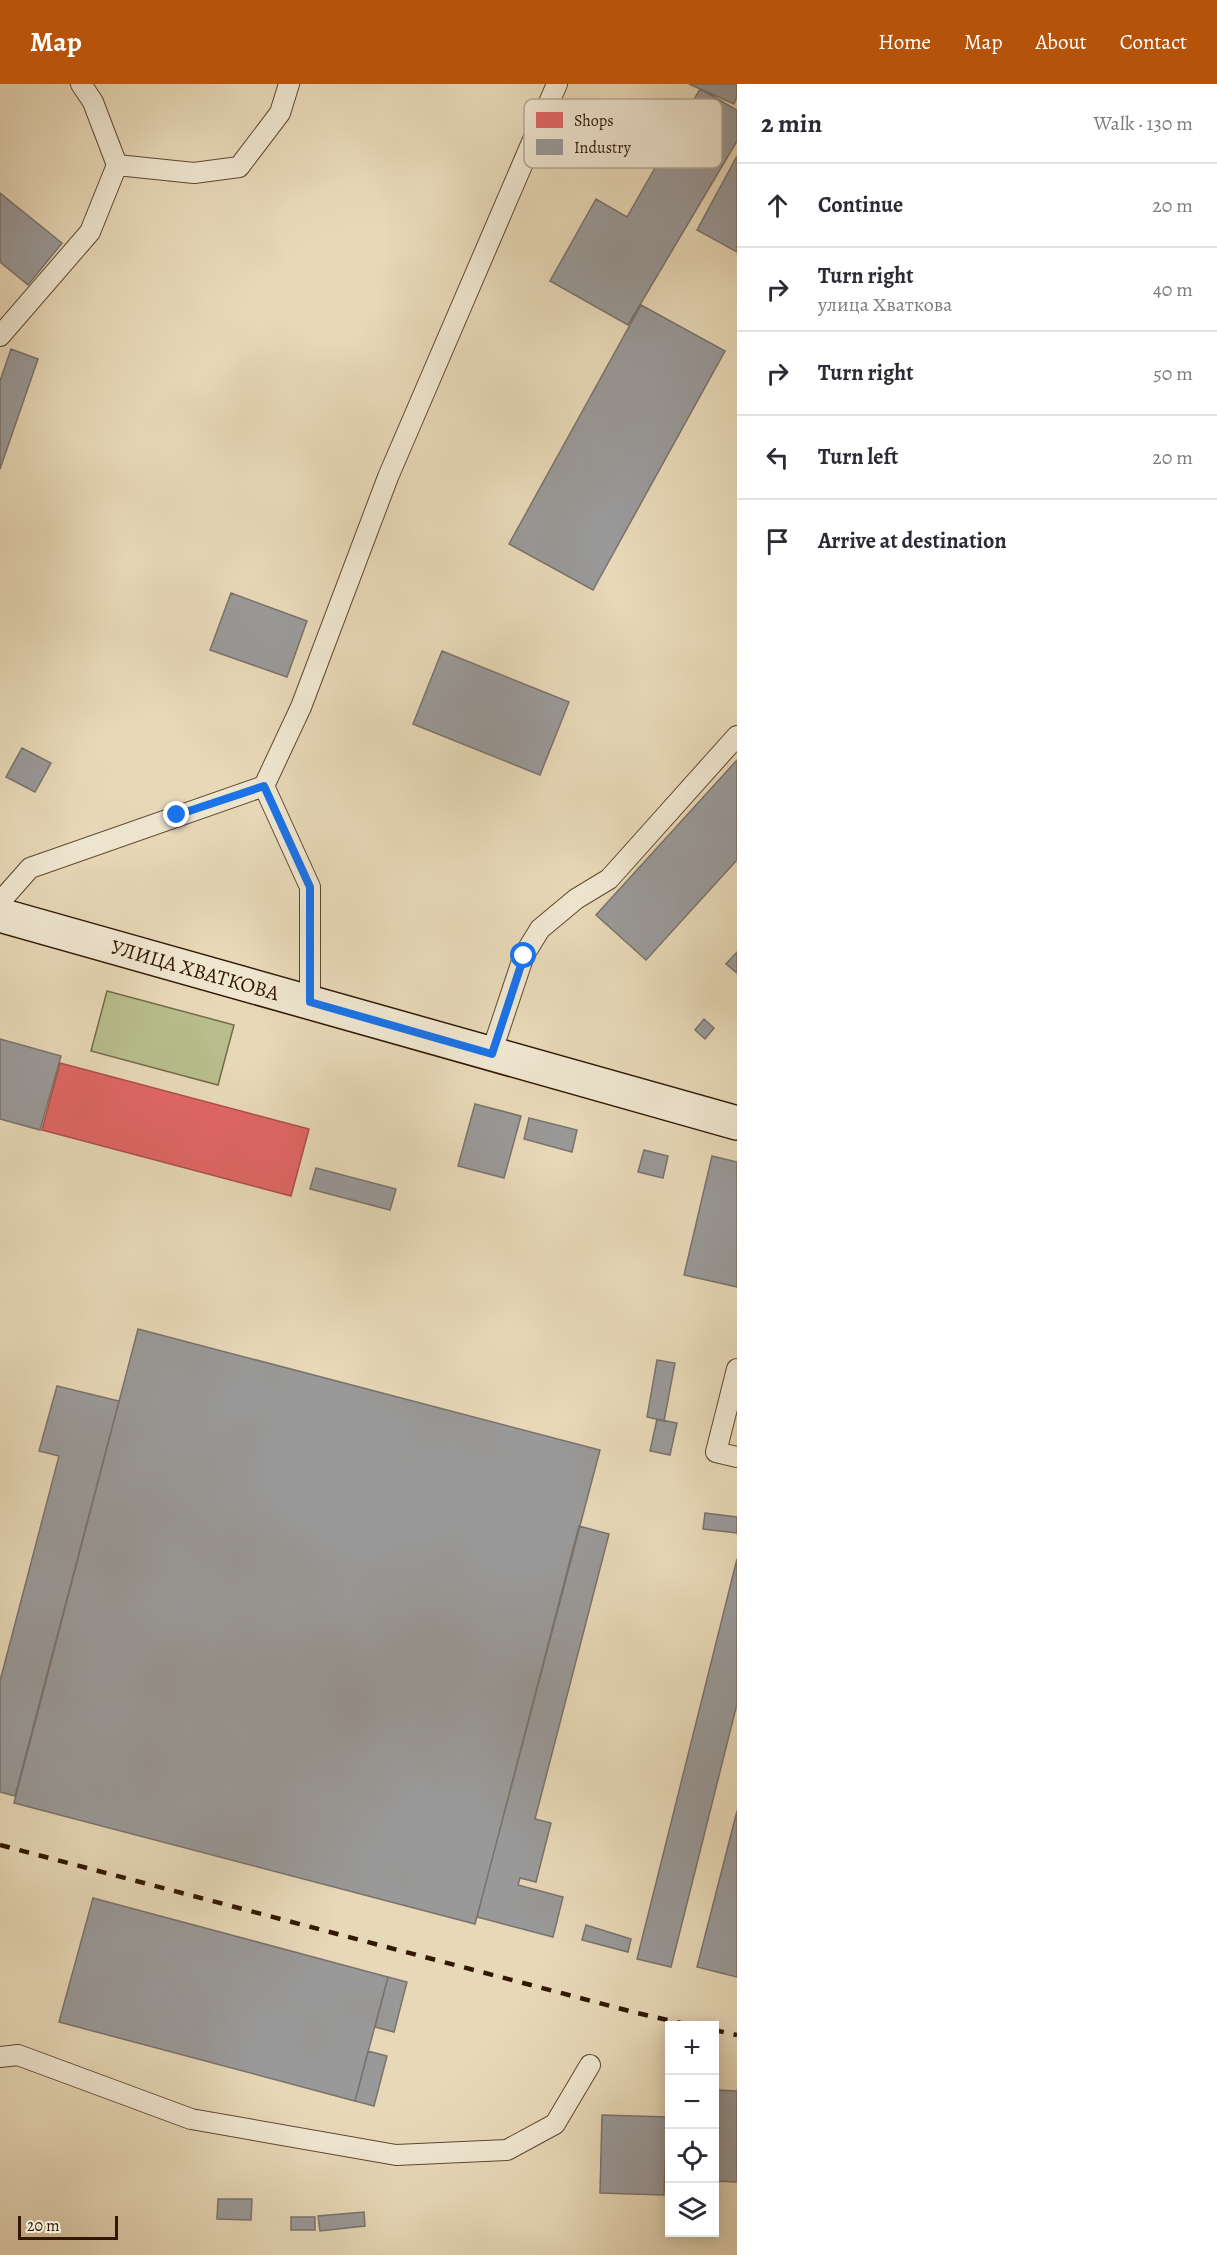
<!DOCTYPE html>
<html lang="en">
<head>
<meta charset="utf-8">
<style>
	body { margin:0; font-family:Alegreya,serif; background:#f2f2f3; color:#2b2b33 }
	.controls { position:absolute; right:18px; bottom:18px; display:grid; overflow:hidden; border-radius:0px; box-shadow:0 3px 15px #0003 }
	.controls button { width:54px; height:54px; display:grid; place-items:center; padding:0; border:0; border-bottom:2px solid #e1e1e2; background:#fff; color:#2b2b33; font:30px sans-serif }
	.scale { position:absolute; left:18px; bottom:15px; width:100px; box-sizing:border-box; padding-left:6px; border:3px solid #321803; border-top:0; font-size:16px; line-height:21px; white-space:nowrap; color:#321803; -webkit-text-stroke:4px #efe6d0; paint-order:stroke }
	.stop { position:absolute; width:18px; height:18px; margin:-14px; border:4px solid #1a73e8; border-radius:50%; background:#fff }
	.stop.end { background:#1a73e8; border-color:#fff; box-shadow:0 2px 6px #0008 }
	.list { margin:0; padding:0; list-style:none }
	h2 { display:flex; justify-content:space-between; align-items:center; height:78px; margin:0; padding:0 24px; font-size:26px }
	h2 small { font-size:20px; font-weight:400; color:#7c7c81 }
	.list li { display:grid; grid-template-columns:39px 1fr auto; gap:18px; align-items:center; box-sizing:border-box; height:84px; padding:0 24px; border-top:2px solid #e1e1e2 }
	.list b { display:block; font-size:22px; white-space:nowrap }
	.list p { margin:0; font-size:20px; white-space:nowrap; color:#7c7c81 }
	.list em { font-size:20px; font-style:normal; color:#7c7c81 }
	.icon { flex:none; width:33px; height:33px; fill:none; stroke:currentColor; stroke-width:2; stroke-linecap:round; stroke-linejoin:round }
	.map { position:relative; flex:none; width:737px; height:2171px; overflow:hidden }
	header { display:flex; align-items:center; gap:36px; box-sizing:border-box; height:84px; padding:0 30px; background:#b45309; color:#fff }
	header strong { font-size:28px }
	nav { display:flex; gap:33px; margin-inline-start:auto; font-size:21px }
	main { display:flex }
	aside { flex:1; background:#fff }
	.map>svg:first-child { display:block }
	.green { fill:#b8be8d; stroke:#756b48; stroke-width:1.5 }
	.shops { fill:#e06666; stroke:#ac4f48; stroke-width:1.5 }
	.industry { fill:#999; stroke:#7a726c; stroke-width:1.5 }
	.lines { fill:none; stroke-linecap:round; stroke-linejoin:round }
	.lane-casing { stroke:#5f4830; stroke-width:22 }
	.secondary-casing { stroke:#321803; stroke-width:36 }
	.lane { stroke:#efe6d0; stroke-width:20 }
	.secondary { stroke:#efe6d0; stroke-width:33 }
	.rail { stroke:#321803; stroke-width:4.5; stroke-dasharray:10 10; stroke-linecap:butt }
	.route { stroke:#1a73e8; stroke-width:8 }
	.labels { text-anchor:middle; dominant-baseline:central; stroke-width:6; stroke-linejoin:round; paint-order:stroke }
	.street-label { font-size:21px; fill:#321803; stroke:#efe6d0 }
	.key { fill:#efe6d0; stroke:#b6a892; stroke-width:1.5 }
	.key-label { font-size:16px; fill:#321803 }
</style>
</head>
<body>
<header>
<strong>Map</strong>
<nav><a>Home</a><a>Map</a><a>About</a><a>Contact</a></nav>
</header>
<main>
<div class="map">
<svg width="737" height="2171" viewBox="0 0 737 2171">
	<rect width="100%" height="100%" fill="#e7d8b7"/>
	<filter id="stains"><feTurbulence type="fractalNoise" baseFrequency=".00333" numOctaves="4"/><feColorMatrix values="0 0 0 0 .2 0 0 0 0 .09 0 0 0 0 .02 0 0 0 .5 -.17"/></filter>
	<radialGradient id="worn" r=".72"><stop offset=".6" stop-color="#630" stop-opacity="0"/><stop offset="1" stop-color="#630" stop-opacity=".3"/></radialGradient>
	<path class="green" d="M107 907 234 941 218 1001 91 967Z"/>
	<path class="shops" d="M60 979 309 1045 291 1112 42 1046Z"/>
	<path class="industry" d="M689 0H737V12L734 20Z
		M700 5 737 26V57L628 241 550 197 596 115 627 133Z
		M737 72V168L697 146Z
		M0 109 62 159 28 201 0 178Z
		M641 221 725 267 593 506 509 460Z
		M11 265 38 275 0 385V297Z
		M231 509 307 537 287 593 210 566Z
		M442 567 569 618 540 691 413 640Z
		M22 664 51 679 35 708 6 693Z
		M737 676V776L646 876 596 831Z
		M737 868V889L726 880Z
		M704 935 714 944 705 955 695 946Z
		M0 955 61 972 40 1046 0 1035Z
		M475 1020 521 1032 504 1094 458 1082Z
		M529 1034 577 1046 572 1068 524 1055Z
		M644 1066 668 1072 663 1094 638 1088Z
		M712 1072 737 1078V1203L684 1191Z
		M316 1084 396 1105 390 1126 310 1105Z
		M138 1245 600 1366 475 1840 14 1719Z
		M657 1276 675 1279 664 1337 647 1333Z
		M57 1302 119 1317 15 1712 0 1708V1597L59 1372 39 1367Z
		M657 1335 677 1339 670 1371 650 1367Z
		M705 1429 737 1433V1449L703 1445Z
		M579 1442 609 1450 535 1735 551 1739 536 1798 520 1794 518 1801 563 1813 553 1853 477 1833Z
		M737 1475V1620L671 1883 637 1875Z
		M737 1727V1893L697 1883Z
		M93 1814 388 1893 355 2017 59 1938Z
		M586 1841 631 1855 628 1868 582 1856Z
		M388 1893 407 1898 394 1948 375 1943Z
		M368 1967 387 1972 374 2022 355 2017Z
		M714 2006 737 2007V2098L714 2097Z
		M602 2031 667 2033 664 2111 600 2109Z
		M218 2115H252L251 2136 217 2135Z
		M364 2128 365 2142 320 2147 318 2132Z
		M291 2133H315V2146H291Z"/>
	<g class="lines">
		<g class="lane-casing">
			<path id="lane" d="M117 81 194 89 239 83 280 29 289 0
				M0 252 90 148 117 81 93 18 81 0
				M264 702 310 803V918
				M0 818 30 784 264 702 301 623 388 393 557 0
				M491 970 524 871 540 845 576 815 609 795 737 652
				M737 1285 716 1368 737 1373
				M0 1973 18 1971 191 2035 396 2071 507 2066 555 2040 590 1981"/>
		</g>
		<g class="secondary-casing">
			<path id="secondary" d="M0 831 737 1039"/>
		</g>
		<use href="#lane" class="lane"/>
		<use href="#secondary" class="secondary"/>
		<path class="rail" d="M0 1761 637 1929 694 1942
			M714 1946 737 1951"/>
	</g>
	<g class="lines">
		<path class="route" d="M177 731 264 702 310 803V918L492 970 524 872"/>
	</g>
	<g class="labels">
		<g class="street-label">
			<text transform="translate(195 886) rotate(16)">УЛИЦА ХВАТКОВА</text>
		</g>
	</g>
	<rect x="524" y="15" width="198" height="69" rx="9" class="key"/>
	<rect x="536" y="28" width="27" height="16" fill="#e06666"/>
	<rect x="536" y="55" width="27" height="16" fill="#999"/>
	<g class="key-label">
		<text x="574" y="42">Shops</text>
		<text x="574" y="69">Industry</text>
	</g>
	<rect width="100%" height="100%" filter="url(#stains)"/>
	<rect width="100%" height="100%" fill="url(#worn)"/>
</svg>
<div class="controls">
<button>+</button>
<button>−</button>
<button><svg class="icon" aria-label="locate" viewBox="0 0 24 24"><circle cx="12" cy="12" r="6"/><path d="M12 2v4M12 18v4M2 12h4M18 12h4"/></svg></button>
<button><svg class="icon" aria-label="layers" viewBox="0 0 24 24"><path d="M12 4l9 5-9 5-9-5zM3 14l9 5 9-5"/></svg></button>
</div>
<div class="scale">20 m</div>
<div class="stop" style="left:524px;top:872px"></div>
<div class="stop end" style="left:177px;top:731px"></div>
</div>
<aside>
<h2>2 min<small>Walk · 130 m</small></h2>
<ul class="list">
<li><svg class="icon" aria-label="ahead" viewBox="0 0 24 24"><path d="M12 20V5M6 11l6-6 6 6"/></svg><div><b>Continue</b></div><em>20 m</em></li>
<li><svg class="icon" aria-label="right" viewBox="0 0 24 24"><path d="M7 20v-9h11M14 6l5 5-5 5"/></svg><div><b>Turn right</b><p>улица Хваткова</p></div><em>40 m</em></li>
<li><svg class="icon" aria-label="right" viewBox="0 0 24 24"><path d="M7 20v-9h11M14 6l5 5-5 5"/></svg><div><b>Turn right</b></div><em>50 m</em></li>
<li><svg class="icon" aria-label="left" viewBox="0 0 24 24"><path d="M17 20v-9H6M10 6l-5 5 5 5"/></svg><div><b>Turn left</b></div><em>20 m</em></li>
<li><svg class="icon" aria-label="arrive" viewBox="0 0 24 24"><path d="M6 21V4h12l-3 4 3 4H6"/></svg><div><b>Arrive at destination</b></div></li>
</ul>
</aside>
</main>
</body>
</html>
